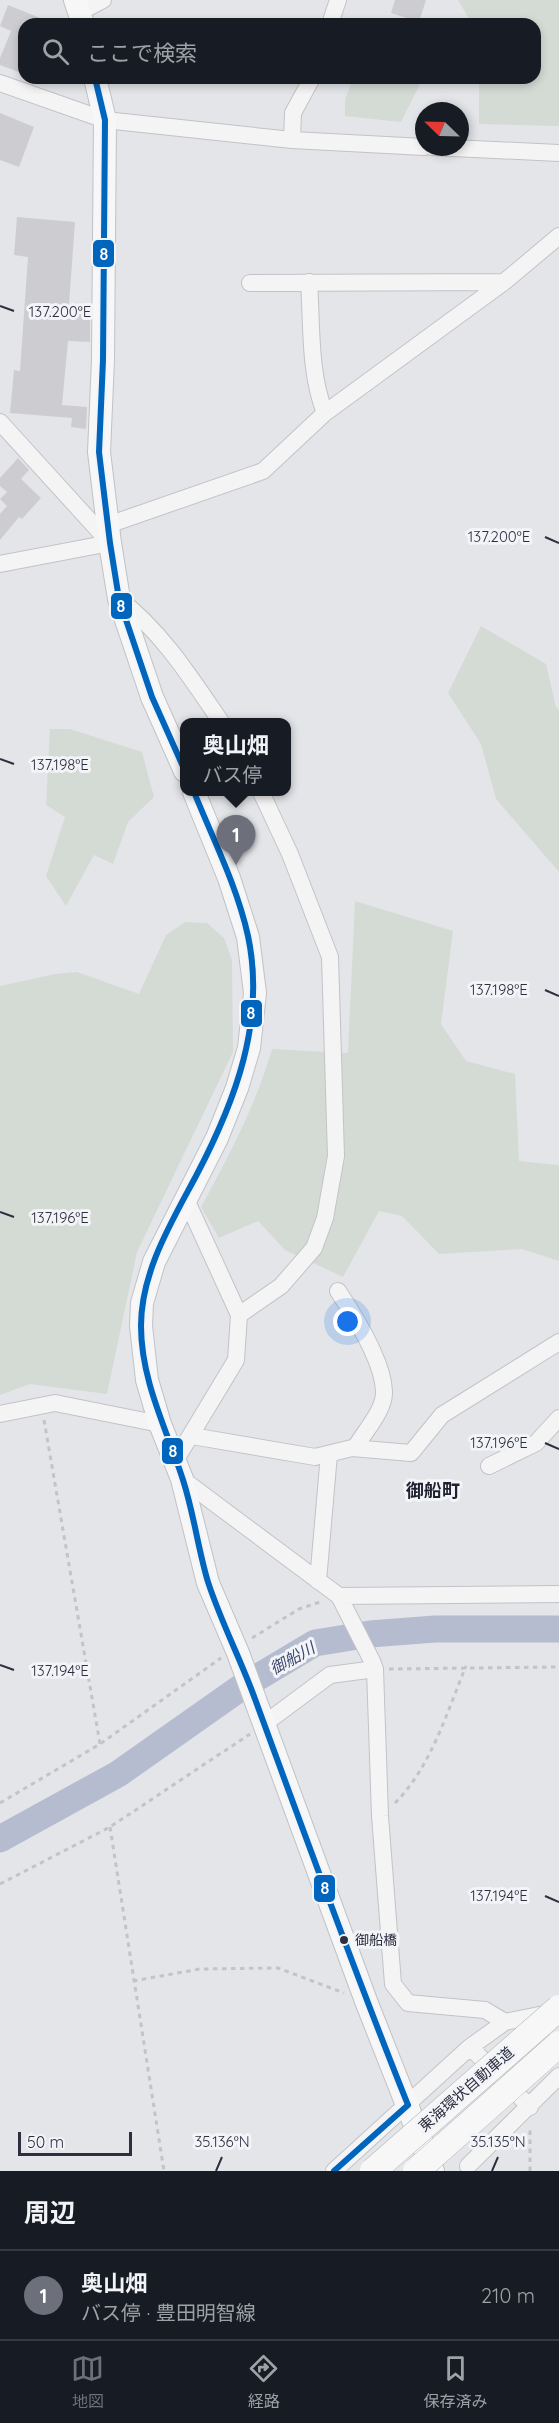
<!DOCTYPE html>
<html lang="ja">
<head>
<meta charset="utf-8">
<style>
	body { margin:0; font-family:Quicksand,"Noto Sans JP",sans-serif; background:#20242c; color:#f1f3f6 }
	.compass { position:absolute; left:415px; top:102px; width:54px; height:54px; border-radius:50%; background:#171b24; box-shadow:0 3px 9px #0003; rotate:293deg }
	.scale { position:absolute; left:18px; bottom:15px; width:114px; box-sizing:border-box; padding-left:6px; border:3px solid #2d2f40; border-top:0; font-size:16px; line-height:21px; white-space:nowrap; color:#2d2f40; -webkit-text-stroke:4px #f3f4f7; paint-order:stroke }
	.you { position:absolute; left:348px; top:1322px; width:21px; height:21px; margin:-15px; border:4px solid #fff; border-radius:50%; background:#1a73e8; box-shadow:0 0 0 9px #1a73e833 }
	.badge { display:grid; place-items:center; width:39px; height:39px; border-radius:50%; background:#6d6f7b; color:#fff; font-size:20px; font-weight:700 }
	.pin { position:absolute; translate:-50% -50px; filter:drop-shadow(0 2px 3px #0008) }
	.pin::after { content:''; position:absolute; top:32px; width:21px; height:18px; background:inherit; clip-path:polygon(0 0,100% 0,50% 100%) }
	.popup { position:absolute; left:180px; top:718px; width:111px; height:78px; box-sizing:border-box; display:grid; place-content:center; border-radius:12px; background:#171b24; filter:drop-shadow(0 2px 4px #0005); font-size:20px; white-space:nowrap; color:#9ea1a6 }
	.popup b { font-size:22px; color:#f1f3f6 }
	.popup::after { content:''; position:absolute; left:50%; top:100%; margin-left:-12px; border:12px solid transparent; border-top-color:#171b24 }
	.list { margin:0; padding:0; list-style:none }
	h2 { display:flex; justify-content:space-between; align-items:center; height:78px; margin:0; padding:0 24px; font-size:26px }
	h2 small { font-size:20px; font-weight:400; color:#9ea1a6 }
	.list li { display:grid; grid-template-columns:39px 1fr auto; gap:18px; align-items:center; box-sizing:border-box; height:90px; padding:0 24px; border-top:2px solid #363941 }
	.list b { display:block; font-size:22px; white-space:nowrap }
	.list p { margin:0; font-size:20px; white-space:nowrap; color:#9ea1a6 }
	.list em { font-size:20px; font-style:normal; color:#9ea1a6 }
	.icon { flex:none; width:33px; height:33px; fill:none; stroke:currentColor; stroke-width:2; stroke-linecap:round; stroke-linejoin:round }
	.map { position:relative; flex:none; width:559px; height:2171px; overflow:hidden }
	.search { position:absolute; background:#171b24; box-shadow:0 3px 9px #0003; left:18px; right:18px; top:18px; height:66px; display:flex; align-items:center; gap:15px; box-sizing:border-box; padding:0 21px; border-radius:18px; color:#9ea1a6; font-size:22px }
	.sheet { height:168px; background:#171b24 }
	nav { display:flex; justify-content:space-around; align-items:center; box-sizing:border-box; height:84px; border-top:2px solid #363941; background:#171b24; font-size:16px; color:#9ea1a6 }
	nav a { display:grid; justify-items:center; gap:3px }
	nav .on { color:#6d6f7b }
	.map>svg:first-child { display:block }
	.green { fill:#d4dbd5 }
	.lines { fill:none; stroke-linecap:round; stroke-linejoin:round }
	.river { stroke:#b6bcd0; stroke-width:27 }
	.building { fill:#cdcdd1 }
	.minor-casing { stroke:#c3c3c7; stroke-width:18 }
	.major-casing { stroke:#c1c2c6; stroke-width:24 }
	.path { stroke:#c3c3c8; stroke-width:3; stroke-dasharray:4.5 4.5; stroke-linecap:butt }
	.minor { stroke:#f4f4f5; stroke-width:16 }
	.major { stroke:#f7f7f8; stroke-width:22 }
	.highway-bridge-casing { stroke:#b7b8bd; stroke-width:27; stroke-linecap:butt }
	.highway-bridge { stroke:#f7f7f8; stroke-width:26 }
	.bus-1-casing { stroke:#f3f4f7; stroke-width:10 }
	.bus-1 { stroke:#0065bd; stroke-width:6 }
	.ticks { fill:none; stroke:#2d2f40; stroke-width:2 }
	.bus-dot { fill:#2d2f40; stroke:#f3f4f7; stroke-width:2 }
	.labels { text-anchor:middle; dominant-baseline:central; stroke-width:6; stroke-linejoin:round; paint-order:stroke }
	.bus-label { font-size:14px; fill:#2d2f40; stroke:#f3f4f7; text-anchor:start }
	.street-label { font-size:15px; fill:#2d2f40; stroke:#f3f4f7 }
	.water-label { font-size:16px; font-style:italic; fill:#3b4770; stroke:#f3f4f7 }
	.quarter-label { font-size:18px; font-weight:bold; fill:#1f2131; stroke:#f3f4f7 }
	.ticks-label { font-size:15px; text-anchor:middle; fill:#2d2f40; stroke:#f3f4f7; stroke-width:6; stroke-linejoin:round; paint-order:stroke }
	.line-badge { stroke:#f3f4f7; stroke-width:2 }
	.badge-label { font-size:16px; text-anchor:middle; font-weight:bold; fill:#fff }
</style>
</head>
<body>
<div class="map">
<svg width="559" height="2171" viewBox="0 0 559 2171">
	<rect width="100%" height="100%" fill="#e4e5e9"/>
	<path class="green" d="M458 0H559V126L479 124V78H535V24H472Z
		M353 78H423L401 122 345 116V100Z
		M481 626 546 664 556 707 559 710V872L496 799 481 744 448 693Z
		M50 729H70L142 752 154 797 128 822 113 864 94 855 66 906 46 876 65 817 46 805Z
		M355 901 453 931 441 1024 466 1061 515 1074 519 1161 559 1165V1261L522 1249 439 1254 402 1216 379 1211 343 1277 285 1250 258 1221 219 1238 201 1207C230 1154 255 1107 272 1049L348 1053Z
		M185 922 207 923 224 938 232 960 233 1052 137 1252 107 1394 30 1384 0 1395V986L55 974 77 972 139 994 166 935Z"/>
	<g class="lines">
		<path class="river" d="M0 1839 118 1774 243 1686 315 1643 370 1634 435 1629H559"/>
	</g>
	<path class="building" d="M395 0H426L419 22 391 13Z
		M8 5 55 24H24V74L0 65V58L11 31 0 26Z
		M0 113 34 127 19 167 0 160Z
		M17 217 75 222 69 304H90V342L68 341 62 405 87 407 86 429 71 427 72 418 10 413 14 370 20 371 28 257 14 255Z
		M18 458 29 470 21 479 41 498 22 519 19 517 0 540V514L7 506 0 499 7 492 0 486V478Z"/>
	<g class="lines">
		<g class="minor-casing">
			<path id="minor" d="M80 12 103 0
				M330 24 338 0
				M0 83 105 120 292 140 424 147
				M292 140 293 113 312 78
				M432 147 559 153
				M309 282C312 325 309 373 325 413
				M250 283 504 282
				M0 422 110 543
				M108 525 263 471 325 413 504 282 559 236
				M0 564 110 543
				M119 599C162 632 191 678 221 722
				M338 1291C354 1315 383 1361 384 1391 385 1410 364 1432 355 1448
				M239 1315 281 1286 314 1248 325 1218 336 1156 330 957 290 854 261 792
				M0 1414 55 1403 160 1424
				M192 1436 315 1457 352 1448 411 1453 442 1415 559 1342
				M175 1461 236 1360 239 1315 185 1197
				M489 1466 536 1443 559 1418
				M182 1479 339 1596 372 1661 375 1669 380 1816 393 1984 408 2003 485 2010 505 2022
				M318 1581 329 1454
				M339 1596 559 1594
				M264 1724 330 1675 375 1669
				M470 2047 530 2107
				M468 2166 559 2076
				M334 2171 470 2047 505 2022 549 2013"/>
		</g>
		<g class="major-casing">
			<path id="major" d="M75 0 83 24
				M95 78 105 120 103 360 99 452 110 543 119 599 152 697 185 771
				M194 792 229 878 248 937 255 993 249 1048 237 1088 217 1138 154 1262 142 1303 141 1326 147 1380 160 1424 182 1479 208 1583 238 1653 366 2001 433 2171"/>
		</g>
		<path class="path" d="M44 1420 100 1744
			M252 1638 299 1609 320 1602
			M389 1669 559 1667
			M0 1803 100 1744 221 1658
			M395 1803C431 1767 447 1712 466 1666
			M110 1827 164 2171
			M0 1884 110 1827 250 1734
			M133 1981 200 1969 278 1968 344 1993
			M530 2171V2128"/>
		<use href="#minor" class="minor"/>
		<use href="#major" class="major"/>
		<g class="highway-bridge-casing">
			<path id="highway-bridge" d="M373 2171 559 2008
				M416 2171 559 2044"/>
		</g>
		<use href="#highway-bridge" class="highway-bridge"/>
		<g class="bus-1-casing">
			<path id="bus-1" d="M95 78 105 120 103 360 99 452 110 543 119 599 152 697 185 771
				M194 792C213 839 237 886 248 936 266 1021 235 1102 196 1176 171 1223 141 1272 141 1326 141 1381 167 1430 183 1480 194 1514 198 1549 208 1582 221 1622 241 1660 255 1699 305 1835 354 1971 408 2105
				M334 2171 408 2105"/>
		</g>
		<use href="#bus-1" class="bus-1"/>
	</g>
	<path class="ticks" d="M0 306 14 311M545 537 559 543M0 759 14 764M545 990 559 996M0 1212 14 1217M545 1443 559 1449M0 1665 14 1670M545 1896 559 1902M216 2171 222 2157M492 2171 498 2157"/>
	<circle class="bus-dot" cx="344" cy="1940" r="5"/>
	<g class="labels">
		<g class="bus-label">
			<text x="355" y="1940">御船橋</text>
		</g>
		<g class="street-label">
			<text transform="translate(466 2089) rotate(-41)">東海環状自動車道</text>
		</g>
		<g class="water-label">
			<text transform="translate(292 1658) rotate(-29)">御船川</text>
		</g>
		<g class="quarter-label">
			<text x="433" y="1490">御船町</text>
		</g>
	</g>
	<g class="ticks-label">
		<text x="60" y="317">137.200°E</text>
		<text x="499" y="542">137.200°E</text>
		<text x="60" y="770">137.198°E</text>
		<text x="499" y="995">137.198°E</text>
		<text x="60" y="1223">137.196°E</text>
		<text x="499" y="1448">137.196°E</text>
		<text x="60" y="1676">137.194°E</text>
		<text x="499" y="1901">137.194°E</text>
		<text x="222" y="2147">35.136°N</text>
		<text x="498" y="2147">35.135°N</text>
	</g>
	<g class="line-badge">
		<rect x="92" y="239" width="23" height="29" rx="6" fill="#0065bd"/>
		<rect x="110" y="592" width="23" height="28" rx="6" fill="#0065bd"/>
		<rect x="240" y="999" width="23" height="29" rx="6" fill="#0065bd"/>
		<rect x="161" y="1437" width="23" height="28" rx="6" fill="#0065bd"/>
		<rect x="313" y="1874" width="23" height="29" rx="6" fill="#0065bd"/>
	</g>
	<g class="badge-label">
		<text x="104" y="260">8</text>
		<text x="121" y="612">8</text>
		<text x="251" y="1019">8</text>
		<text x="173" y="1457">8</text>
		<text x="325" y="1894">8</text>
	</g>
</svg>
<svg class="compass" viewBox="-18 -18 36 36"><path d="M0-13l5 13h-10z" fill="#e53935"/><path d="M0 13l5-13h-10z" fill="#9ea1a6"/></svg>
<div class="scale">50 m</div>
<div class="you"></div>
<div class="pin badge" style="left:236px;top:865px">1</div>
<div class="popup"><b>奥山畑</b>バス停</div>
<div class="search"><svg class="icon" aria-label="search" viewBox="0 0 24 24"><circle cx="10" cy="10" r="6"/><path d="M15 15l6 6"/></svg>ここで検索</div>
</div>
<section class="sheet">
<h2>周辺<small></small></h2>
<ul class="list">
<li><span class="badge">1</span><div><b>奥山畑</b><p>バス停 · 豊田明智線</p></div><em>210 m</em></li>
</ul>
</section>
<nav>
<a class="on"><svg class="icon" aria-label="map" viewBox="0 0 24 24"><path d="M3 6l6-2 6 2 6-2v14l-6 2-6-2-6 2zM9 4v14M15 6v14"/></svg>地図</a>
<a><svg class="icon" aria-label="directions" viewBox="0 0 24 24"><path d="M12 3l9 9-9 9-9-9zM9 14v-3h6M13 9l2 2-2 2"/></svg>経路</a>
<a><svg class="icon" aria-label="saved" viewBox="0 0 24 24"><path d="M7 4h10v16l-5-4-5 4z"/></svg>保存済み</a>
</nav>
</body>
</html>
